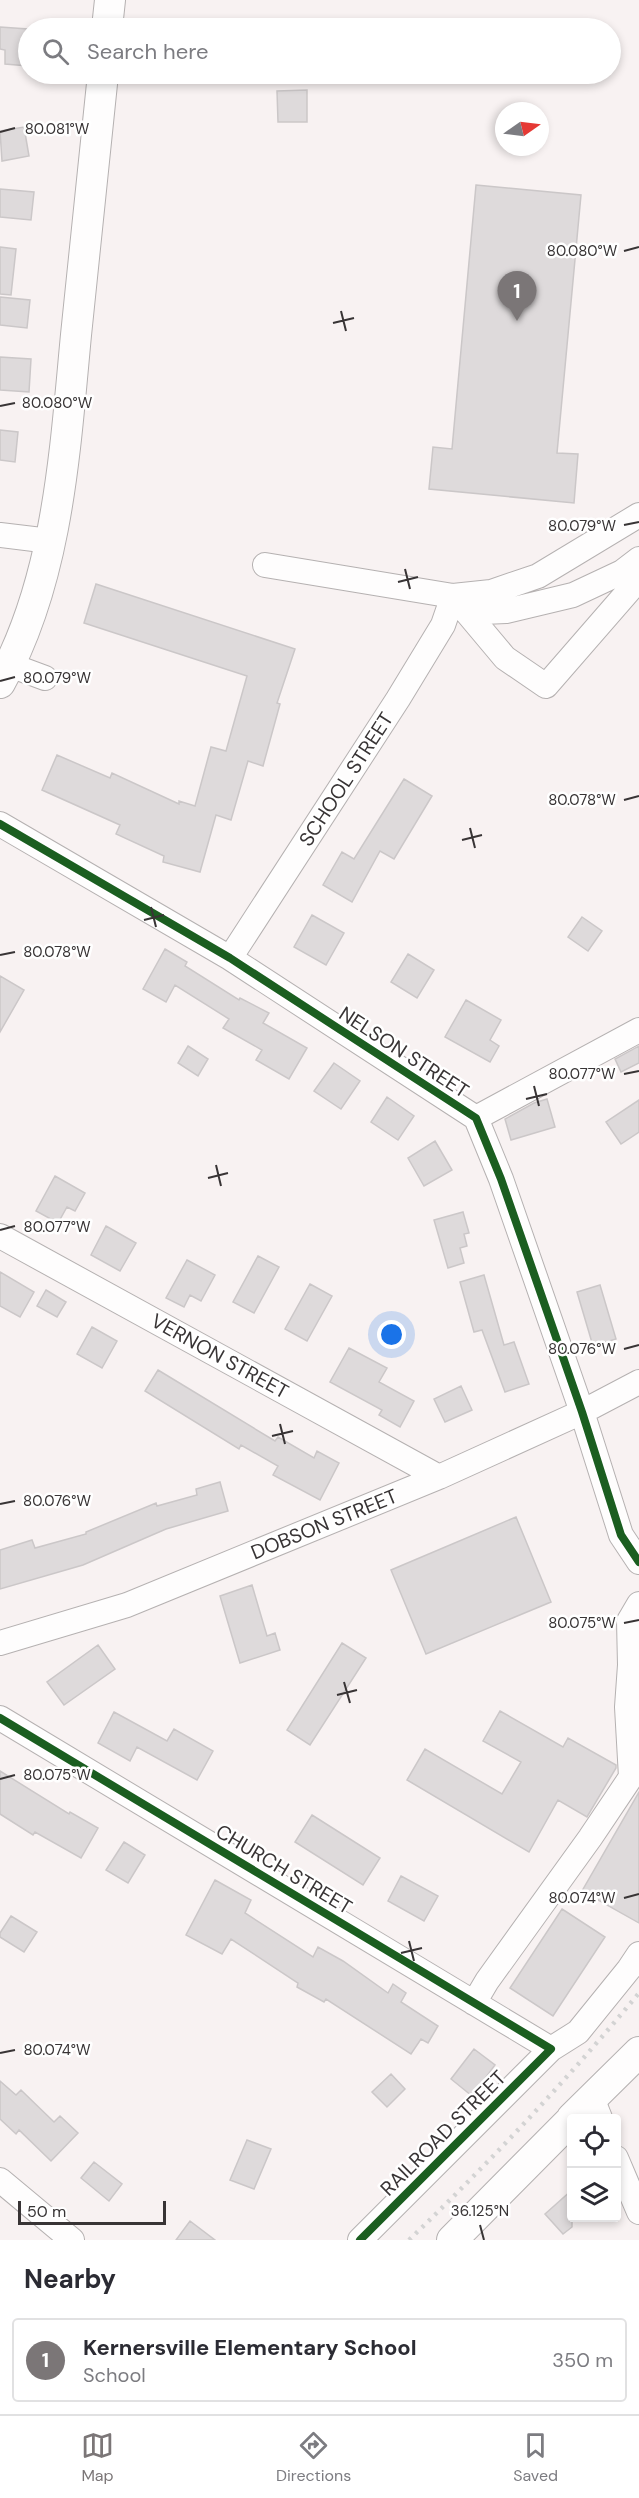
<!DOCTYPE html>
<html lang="en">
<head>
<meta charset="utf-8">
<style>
	body { margin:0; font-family:"DM Sans",sans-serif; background:#f2f2f3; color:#2b2b33 }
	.controls { position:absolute; right:18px; bottom:18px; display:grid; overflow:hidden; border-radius:6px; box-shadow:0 3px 9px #0003 }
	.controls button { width:54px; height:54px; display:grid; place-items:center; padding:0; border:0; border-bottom:2px solid #e1e1e2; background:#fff; color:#2b2b33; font:30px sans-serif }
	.compass { position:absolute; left:495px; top:102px; width:54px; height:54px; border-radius:50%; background:#fff; box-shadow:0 3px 9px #0003; rotate:76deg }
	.scale { position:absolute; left:18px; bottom:15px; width:148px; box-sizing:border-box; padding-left:6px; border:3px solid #383435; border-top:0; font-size:16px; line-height:21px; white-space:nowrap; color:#383435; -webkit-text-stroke:4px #fff; paint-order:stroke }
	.you { position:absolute; left:392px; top:1335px; width:21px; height:21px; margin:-15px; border:4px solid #fff; border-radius:50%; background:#1a73e8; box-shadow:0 0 0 9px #1a73e833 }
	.badge { display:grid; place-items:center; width:39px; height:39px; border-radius:50%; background:#7b7677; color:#fff; font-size:20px; font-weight:700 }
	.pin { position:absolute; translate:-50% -50px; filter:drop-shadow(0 2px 3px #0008) }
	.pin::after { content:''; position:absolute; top:32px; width:21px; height:18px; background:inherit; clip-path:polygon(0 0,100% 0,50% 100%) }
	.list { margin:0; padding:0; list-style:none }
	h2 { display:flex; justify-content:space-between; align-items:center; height:78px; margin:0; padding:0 24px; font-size:26px }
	h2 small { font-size:20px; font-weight:400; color:#7c7c81 }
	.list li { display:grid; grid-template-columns:39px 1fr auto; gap:18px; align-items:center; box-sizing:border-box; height:84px; margin:0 12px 12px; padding:0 12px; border:2px solid #e1e1e2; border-radius:6px }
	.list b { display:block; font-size:22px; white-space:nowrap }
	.list p { margin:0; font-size:20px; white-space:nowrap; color:#7c7c81 }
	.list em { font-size:20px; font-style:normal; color:#7c7c81 }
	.icon { flex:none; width:33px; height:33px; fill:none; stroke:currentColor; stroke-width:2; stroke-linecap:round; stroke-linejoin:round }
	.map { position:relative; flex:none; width:639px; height:2240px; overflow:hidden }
	.search { position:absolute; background:#fff; box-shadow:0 3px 9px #0003; left:18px; right:18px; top:18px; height:66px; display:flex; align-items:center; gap:15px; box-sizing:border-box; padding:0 21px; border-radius:33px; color:#7c7c81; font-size:22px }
	.sheet { height:174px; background:#fff }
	nav { display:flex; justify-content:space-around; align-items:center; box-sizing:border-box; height:84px; border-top:2px solid #e1e1e2; background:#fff; font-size:16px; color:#7c7c81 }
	nav a { display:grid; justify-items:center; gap:3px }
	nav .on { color:#7b7677 }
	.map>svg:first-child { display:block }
	.building { fill:#dedadb; stroke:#cbc7c8; stroke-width:1.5 }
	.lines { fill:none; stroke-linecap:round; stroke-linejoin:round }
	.minor-casing { stroke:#b5b1b1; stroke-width:26 }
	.major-casing { stroke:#b5b1b1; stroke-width:32 }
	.minor { stroke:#fefdfd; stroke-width:24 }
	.major { stroke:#fefdfd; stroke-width:30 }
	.rail { stroke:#d3d3d3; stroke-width:4.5; stroke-dasharray:3 6; stroke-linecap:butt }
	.cycleway-casing { stroke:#fff; stroke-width:11 }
	.cycleway { stroke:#1b5e20; stroke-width:8 }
	.ticks { fill:none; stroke:#383435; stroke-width:2 }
	.labels { text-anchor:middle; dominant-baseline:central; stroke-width:5; stroke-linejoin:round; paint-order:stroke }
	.street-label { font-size:20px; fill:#383435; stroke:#fff }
	.ticks-label { font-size:15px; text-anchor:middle; fill:#383435; stroke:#fff; stroke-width:5; stroke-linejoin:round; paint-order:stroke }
</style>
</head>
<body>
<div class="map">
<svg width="639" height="2240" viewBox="0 0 639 2240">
	<rect width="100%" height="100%" fill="#f8f2f2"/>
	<path class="building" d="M0 27 28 29V66L5 64V50L0 49Z
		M307 90V122H278L277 91Z
		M24 127 29 156 2 161 0 131Z
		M476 185 581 195 557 453 578 454 574 503 429 489 433 447 452 449Z
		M0 189 34 192 31 220 0 217Z
		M0 247 16 249 11 295 0 294Z
		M0 297 30 300 27 328 0 325Z
		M0 357 31 359 29 392 0 390Z
		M0 430 18 432 15 462 0 460Z
		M96 584 295 649 277 703 280 704 263 766 248 761 231 820 216 815 200 872 163 862 164 856 116 834 120 825 42 790 57 755 110 778 112 773 179 804V801L195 806 211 747 226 751 247 676 84 623Z
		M404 779 432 796 394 859 380 851 352 902 323 885 342 852 354 859Z
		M312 915 344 933 326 965 294 947Z
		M582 917 602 931 588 951 568 937Z
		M165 949 187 962 185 966 239 1000 240 998 269 1013 263 1023 307 1048 289 1079 256 1060 262 1050 223 1028 229 1019 175 985 166 1002 143 989Z
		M408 954 434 970 417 998 391 982Z
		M0 976 24 990 0 1032Z
		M466 1000 501 1020 490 1040 499 1046 490 1062 445 1037Z
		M188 1046 208 1059 198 1076 178 1063Z
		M639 1046V1063L621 1072 615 1059Z
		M334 1063 360 1081 341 1109 314 1091Z
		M387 1097 414 1116 398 1140 371 1122Z
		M547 1099 555 1127 511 1140 505 1119 534 1103Z
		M639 1100V1132L621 1144 606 1122Z
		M435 1141 452 1170 424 1186 408 1158Z
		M55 1176 85 1193 75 1211 67 1207 58 1223 36 1211Z
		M463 1212 469 1233 464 1234 467 1246 460 1248 464 1263 448 1268 434 1220Z
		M106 1226 136 1243 120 1271 91 1255Z
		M258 1256 279 1267 254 1313 233 1302Z
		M187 1260 215 1275 201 1301 190 1295 184 1307 166 1298Z
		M0 1272 34 1292 20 1317 0 1306Z
		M484 1275 504 1345 514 1342 529 1384 505 1392 482 1330 474 1332 460 1282Z
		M310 1284 332 1296 307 1341 285 1329Z
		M600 1285 616 1339 593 1346 577 1292Z
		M46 1290 66 1302 57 1317 37 1306Z
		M92 1327 117 1341 102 1368 77 1354Z
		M349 1348 387 1368 379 1382 414 1401 400 1427 379 1415 382 1410 330 1382Z
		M158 1370 275 1441 278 1437 314 1458 317 1451 339 1463 320 1500 273 1475 278 1466 241 1445 239 1449 145 1391Z
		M461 1386 472 1410 445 1422 434 1399Z
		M220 1482 228 1511 166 1529 83 1565 0 1589V1550L32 1540 35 1548 86 1534V1532L156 1503 157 1506 197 1495 196 1489Z
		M516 1517 551 1602 426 1654 391 1570Z
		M252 1585 267 1636 275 1633 280 1650 240 1663 220 1596Z
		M342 1643 366 1658 310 1745 287 1730Z
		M98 1645 115 1669 64 1705 47 1682Z
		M500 1711 563 1747 568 1738 616 1765V1768L587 1817 558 1800 529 1852 407 1780 425 1749 502 1794 521 1762 483 1741Z
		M114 1712 167 1741 174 1729 213 1751 197 1780 137 1747 130 1761 98 1743Z
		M0 1771 69 1814 70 1812 98 1828 81 1858 35 1832 33 1835 0 1814Z
		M639 1792V1923L582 1891Z
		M312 1815 380 1858 363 1885 295 1842Z
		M124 1842 145 1855 128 1883 106 1870Z
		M401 1876 438 1896 424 1921 388 1901Z
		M215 1880 251 1900 245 1913 313 1957 318 1947 343 1961 388 1993 393 1984 406 1993 401 2002 438 2026 428 2043 421 2039 411 2054 326 1999 324 2002 297 1987 298 1983 231 1939 222 1954 186 1935Z
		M562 1909 605 1937 553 2016 510 1988Z
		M11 1916 37 1932 24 1952 0 1937V1933Z
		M474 2049 495 2065 472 2096 451 2079Z
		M391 2074 405 2089 387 2107 372 2092Z
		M0 2081 16 2095 21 2090 54 2122 60 2116 78 2133 51 2161 19 2130 16 2134 0 2119Z
		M247 2140 271 2149 254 2189 230 2180Z
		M94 2162 122 2184 109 2201 81 2178Z
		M572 2190V2227L563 2234 545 2214Z
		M190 2221 215 2240H176Z"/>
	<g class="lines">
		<g class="minor-casing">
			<path id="minor" d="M0 535 50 541
				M265 565 453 596 505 658 546 686 639 579
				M453 596 491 592 538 576 639 515
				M460 600 483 612 506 611 573 595 622 572 639 559
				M10 665 45 678
				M0 824 230 958 476 1118 501 1179 582 1412 621 1535 639 1562
				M230 958 398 699 443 625 453 596
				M476 1118 639 1030
				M0 1236 439 1477
				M0 1643 127 1605 439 1477 582 1412 639 1382
				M0 1718 551 2049
				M474 2003 487 1981 590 1838 631 1777 627 1707 630 1665 629 1621 639 1604
				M592 2098 600 2118
				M616 2158 639 2212
				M0 2180 72 2240
				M360 2240 551 2049 578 2032 629 1969 639 1954"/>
		</g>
		<g class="major-casing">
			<path id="major" d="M107 28 110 0
				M0 683C58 579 65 451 76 335 85 248 94 161 103 74
				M572 2118 639 2052
				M452 2240 572 2119"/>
		</g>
		<use href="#minor" class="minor"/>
		<use href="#major" class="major"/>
		<path class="rail" d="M409 2240C490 2162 567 2080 639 1993"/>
		<g class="cycleway-casing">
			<path id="cycleway" d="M0 824 230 958 476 1118 501 1179 582 1412 621 1535 639 1562
				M0 1718 551 2049 360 2240"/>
		</g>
		<use href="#cycleway" class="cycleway"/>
	</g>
	<path class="ticks" d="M0 132 15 128M624 251 639 247M341 311 346 331M333 323 354 318M0 406 15 403M624 525 639 522M405 569 410 589M398 582 418 577M0 681 15 677M624 800 639 796M470 828 475 848M462 840 482 835M151 907 156 927M144 920 164 915M0 955 15 952M624 1074 639 1071M534 1086 539 1106M526 1099 547 1094M216 1165 221 1186M208 1178 228 1173M0 1230 15 1226M624 1349 639 1345M280 1424 285 1444M272 1436 293 1431M0 1504 15 1501M624 1623 639 1620M344 1682 350 1703M337 1695 357 1690M0 1779 15 1775M624 1898 639 1894M409 1941 414 1961M401 1953 422 1948M0 2053 15 2050M480 2225 484 2240"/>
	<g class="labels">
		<g class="street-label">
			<text transform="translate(346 779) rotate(-57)">SCHOOL STREET</text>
			<text transform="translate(404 1052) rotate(33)">NELSON STREET</text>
			<text transform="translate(220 1356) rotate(29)">VERNON STREET</text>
			<text transform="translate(324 1524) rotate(-22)">DOBSON STREET</text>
			<text transform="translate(284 1869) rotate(31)">CHURCH STREET</text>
			<text transform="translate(443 2133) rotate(-45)">RAILROAD STREET</text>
		</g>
	</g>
	<g class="ticks-label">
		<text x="57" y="134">80.081°W</text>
		<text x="582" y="256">80.080°W</text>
		<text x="57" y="408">80.080°W</text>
		<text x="582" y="531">80.079°W</text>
		<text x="57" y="683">80.079°W</text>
		<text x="582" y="805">80.078°W</text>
		<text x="57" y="957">80.078°W</text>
		<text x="582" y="1079">80.077°W</text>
		<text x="57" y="1232">80.077°W</text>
		<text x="582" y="1354">80.076°W</text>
		<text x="57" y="1506">80.076°W</text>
		<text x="582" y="1628">80.075°W</text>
		<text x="57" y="1780">80.075°W</text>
		<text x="582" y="1903">80.074°W</text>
		<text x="57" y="2055">80.074°W</text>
		<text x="480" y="2216">36.125°N</text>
	</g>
</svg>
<div class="controls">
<button><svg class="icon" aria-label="locate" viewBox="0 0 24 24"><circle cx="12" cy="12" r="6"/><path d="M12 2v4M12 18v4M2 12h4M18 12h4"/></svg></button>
<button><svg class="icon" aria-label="layers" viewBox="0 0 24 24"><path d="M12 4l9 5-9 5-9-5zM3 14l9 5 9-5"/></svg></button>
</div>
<svg class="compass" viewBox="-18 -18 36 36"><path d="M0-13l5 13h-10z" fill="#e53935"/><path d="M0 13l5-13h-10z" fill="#7c7c81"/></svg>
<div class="scale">50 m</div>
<div class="you"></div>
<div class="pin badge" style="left:517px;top:321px">1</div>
<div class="search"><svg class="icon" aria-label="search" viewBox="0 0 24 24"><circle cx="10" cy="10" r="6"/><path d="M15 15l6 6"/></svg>Search here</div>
</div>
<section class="sheet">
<h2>Nearby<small></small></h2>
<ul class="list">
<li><span class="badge">1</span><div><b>Kernersville Elementary School</b><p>School</p></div><em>350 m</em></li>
</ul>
</section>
<nav>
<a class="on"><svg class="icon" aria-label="map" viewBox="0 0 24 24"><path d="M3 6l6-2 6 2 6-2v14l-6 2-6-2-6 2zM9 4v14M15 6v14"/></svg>Map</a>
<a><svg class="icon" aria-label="directions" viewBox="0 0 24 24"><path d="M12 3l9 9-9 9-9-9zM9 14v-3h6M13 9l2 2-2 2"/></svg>Directions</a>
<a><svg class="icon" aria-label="saved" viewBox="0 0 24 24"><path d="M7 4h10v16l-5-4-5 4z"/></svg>Saved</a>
</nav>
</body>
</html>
